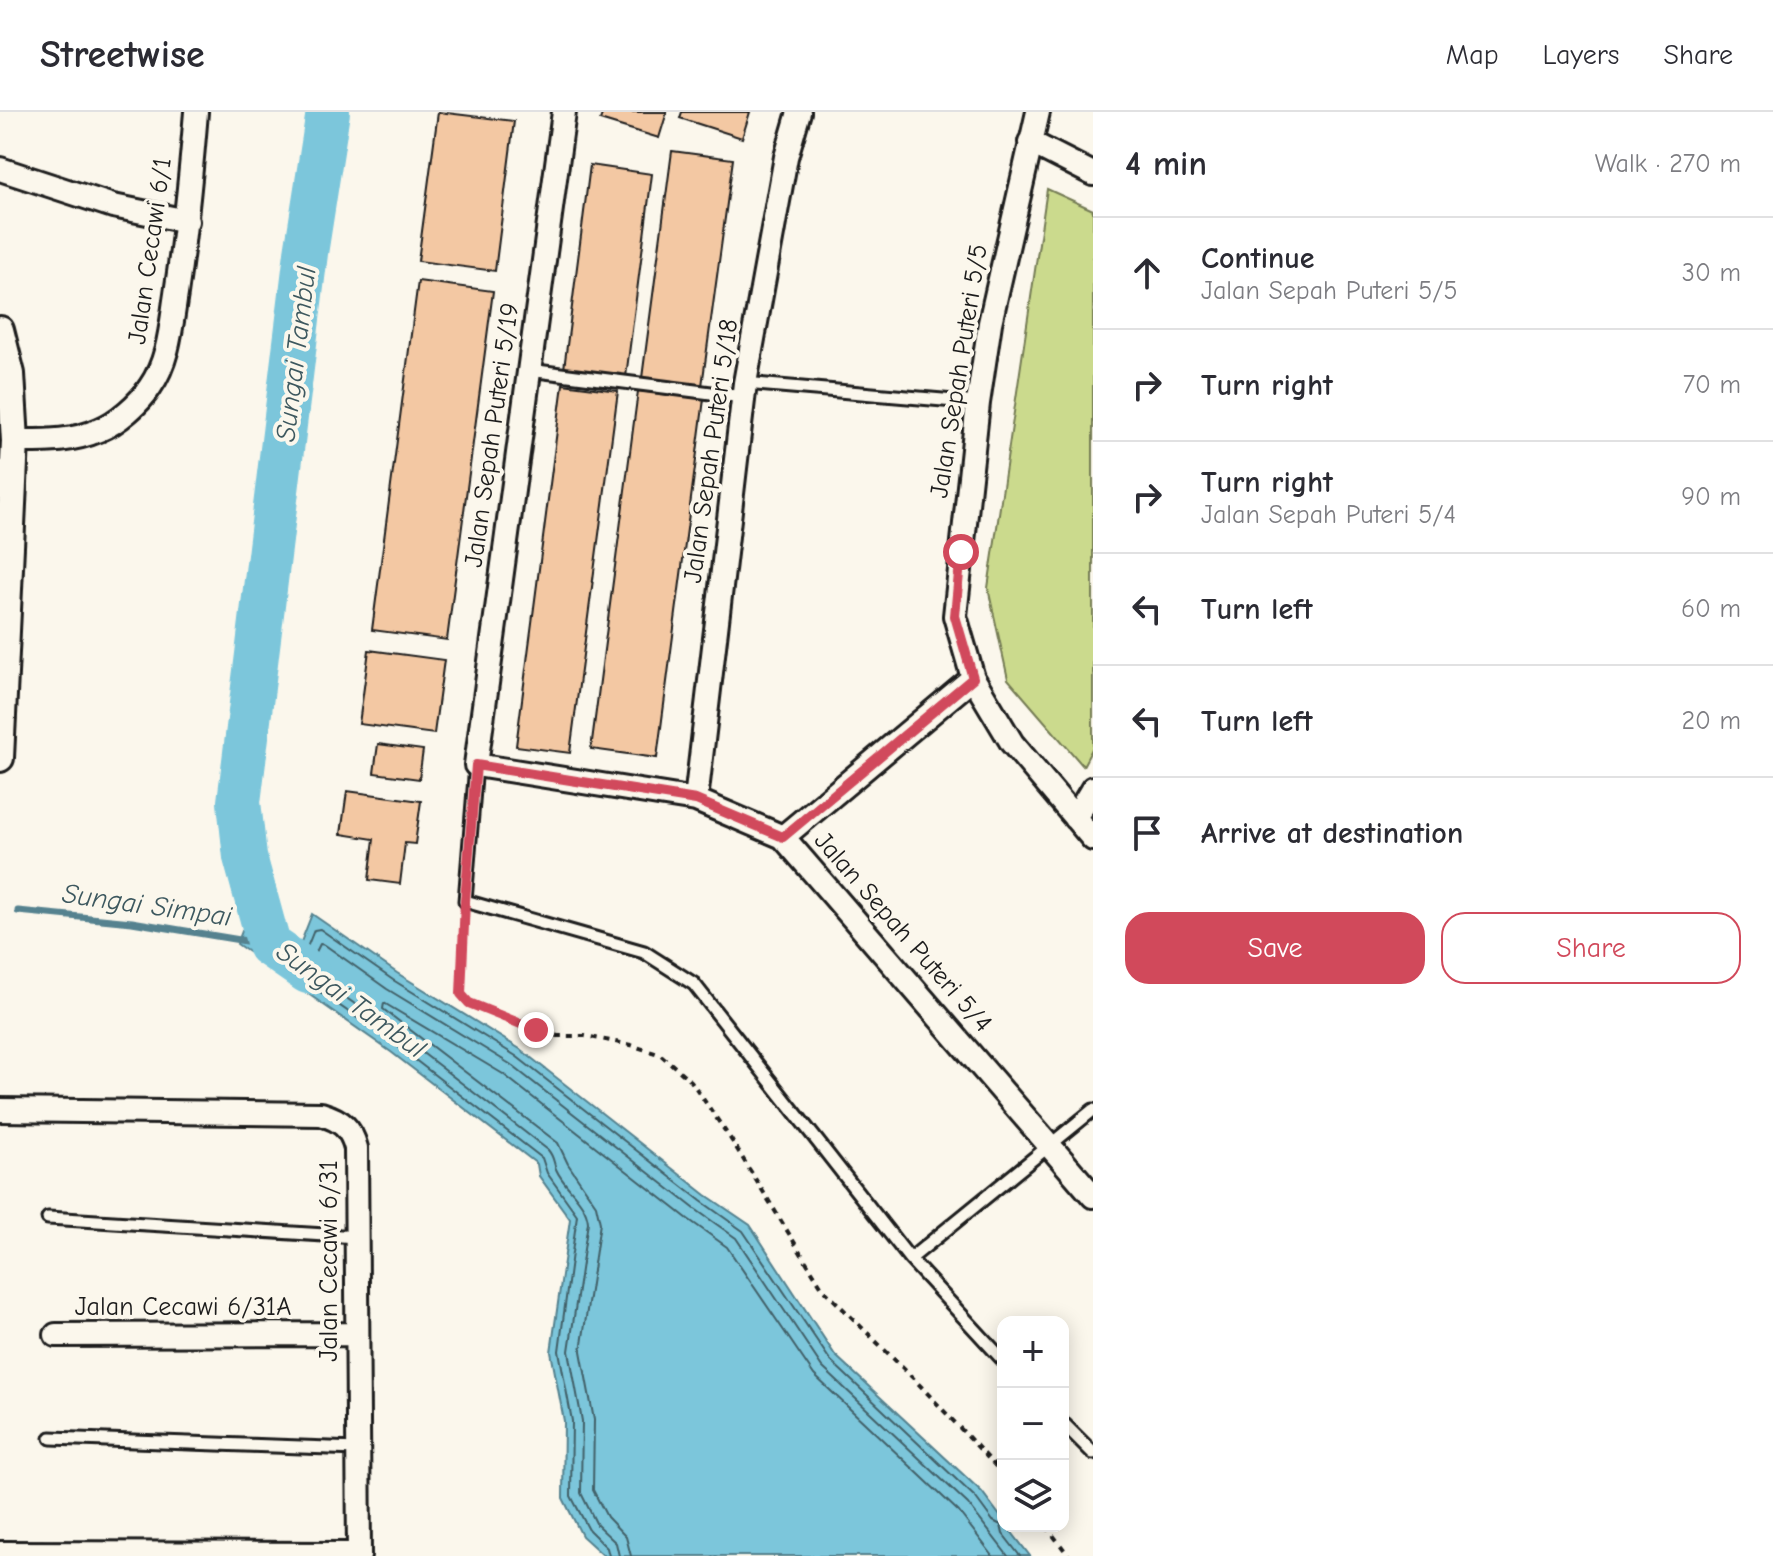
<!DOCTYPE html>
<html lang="en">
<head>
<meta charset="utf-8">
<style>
	body { margin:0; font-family:"Comic Neue",sans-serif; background:#f7f7f7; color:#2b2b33 }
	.controls { position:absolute; right:24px; bottom:24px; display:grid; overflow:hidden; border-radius:16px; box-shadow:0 4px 20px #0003 }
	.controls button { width:72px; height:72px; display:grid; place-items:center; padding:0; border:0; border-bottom:2px solid #e1e1e2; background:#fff; color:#2b2b33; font:40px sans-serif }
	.stop { position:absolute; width:24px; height:24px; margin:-18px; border:6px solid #d1495b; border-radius:50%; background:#fff }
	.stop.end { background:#d1495b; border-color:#fff; box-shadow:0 2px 8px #0008 }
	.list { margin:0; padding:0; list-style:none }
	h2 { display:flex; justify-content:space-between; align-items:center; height:104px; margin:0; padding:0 32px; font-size:34px }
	h2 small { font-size:26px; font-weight:400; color:#7c7c81 }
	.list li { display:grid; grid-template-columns:52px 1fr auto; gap:24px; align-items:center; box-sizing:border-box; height:112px; padding:0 32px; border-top:2px solid #e1e1e2 }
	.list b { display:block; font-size:30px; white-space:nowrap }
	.list p { margin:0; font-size:26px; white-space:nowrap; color:#7c7c81 }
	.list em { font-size:26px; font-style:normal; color:#7c7c81 }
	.actions { display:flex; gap:16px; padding:24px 32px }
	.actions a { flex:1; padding:18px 0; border:2px solid #d1495b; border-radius:24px; text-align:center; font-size:28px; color:#d1495b }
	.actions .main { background:#d1495b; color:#fff }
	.icon { flex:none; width:44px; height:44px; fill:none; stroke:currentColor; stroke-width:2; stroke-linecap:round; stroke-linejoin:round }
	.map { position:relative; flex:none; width:1093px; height:1444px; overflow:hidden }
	header { display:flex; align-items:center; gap:48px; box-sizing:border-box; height:112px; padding:0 40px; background:#fff; border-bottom:2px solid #e1e1e2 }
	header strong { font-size:38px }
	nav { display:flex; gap:44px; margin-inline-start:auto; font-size:28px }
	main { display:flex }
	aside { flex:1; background:#fff }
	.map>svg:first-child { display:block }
	.green { fill:#cbda8d; stroke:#747b54; stroke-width:2 }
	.water { fill:#7bc6db; stroke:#55828f; stroke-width:2 }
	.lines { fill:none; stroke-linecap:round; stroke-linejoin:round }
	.shore { stroke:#426068; stroke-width:2 }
	.stream { stroke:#55828f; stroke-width:7 }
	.river { stroke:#7bc6db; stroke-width:44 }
	.building { fill:#f3c8a3; stroke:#1c1c1c; stroke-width:2 }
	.service-casing { stroke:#1c1c1c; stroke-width:17 }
	.minor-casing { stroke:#1c1c1c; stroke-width:28 }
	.tertiary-casing { stroke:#1c1c1c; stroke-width:32 }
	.path { stroke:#1c1c1c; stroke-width:4; stroke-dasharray:6 6; stroke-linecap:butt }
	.service { stroke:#fbf7ec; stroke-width:11 }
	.minor { stroke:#fbf7ec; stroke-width:22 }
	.tertiary { stroke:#fbf7ec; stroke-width:26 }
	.route { stroke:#d1495b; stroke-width:10 }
	.labels { text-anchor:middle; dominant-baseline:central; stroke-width:8; stroke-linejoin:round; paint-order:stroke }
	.street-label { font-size:26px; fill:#1c1c1c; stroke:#fbf7ec }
	.water-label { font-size:28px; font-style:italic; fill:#3d585f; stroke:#fbf7ec }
</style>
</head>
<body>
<header>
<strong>Streetwise</strong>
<nav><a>Map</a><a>Layers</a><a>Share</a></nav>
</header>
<main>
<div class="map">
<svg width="1093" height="1444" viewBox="0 0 1093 1444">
	<rect width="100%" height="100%" fill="#fbf7ec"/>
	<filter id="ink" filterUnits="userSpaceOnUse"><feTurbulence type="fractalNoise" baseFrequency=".0125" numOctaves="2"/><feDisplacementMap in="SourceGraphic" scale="16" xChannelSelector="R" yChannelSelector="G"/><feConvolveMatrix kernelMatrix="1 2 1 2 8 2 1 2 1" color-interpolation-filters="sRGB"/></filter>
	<g filter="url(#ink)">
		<path class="green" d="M1047 77 1093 98V635L1083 654 1008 567 988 476Z"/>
		<path class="water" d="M312 802 397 861 520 937 706 1083 750 1113 835 1243 982 1380 1003 1408V1414H1007L1030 1444H604L582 1424 563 1386 564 1309 551 1240 570 1107 539 1064 537 1052 391 940 237 832 244 814 299 835Z"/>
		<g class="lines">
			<path class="shore" d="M609 1444 607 1436 589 1418 571 1384 572 1309 559 1239 577 1103 547 1061 542 1046 396 933 257 836 258 829 299 843 306 838 314 818 320 817 393 868 516 944 701 1089 743 1119 830 1248 976 1386 993 1409 1001 1413 1003 1422 1020 1444
				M619 1444 616 1431 597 1413 581 1381 582 1309 569 1239 588 1110C586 1088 564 1076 556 1057 553 1049 554 1045 548 1038L402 925 305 857V852L313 846 320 832 325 833 387 877 510 952 695 1097 736 1126 822 1255 968 1392 1008 1444
				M631 1444 626 1425 607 1405 593 1378 594 1308 581 1239 600 1111 596 1093 568 1052 558 1031 383 897 384 891 503 962 688 1107 727 1135 814 1263 959 1400 993 1444"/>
			<path class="stream" d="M18 799 132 810 246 829"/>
			<path class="river" d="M308 860 269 833 245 745 239 690 306 141 328 0"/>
		</g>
		<path class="building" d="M438 0 514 9 495 159 418 149Z
			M603 0H667L659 26 600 8Z
			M682 0H750L742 26 680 6Z
			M672 39 733 47 702 274 642 266Z
			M590 53 652 62 626 265 564 257Z
			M418 169 493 179 447 528 372 518Z
			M563 272 618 279 570 641 516 634Z
			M638 279 704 287 657 646 591 637Z
			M369 538 444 548 434 622 359 612Z
			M378 632 423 638 419 667 374 661Z
			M347 679 421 689 415 732 405 731 400 772 369 768 374 727 341 722Z"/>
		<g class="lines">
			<g class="service-casing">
				<path id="service" d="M529 258 743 285
					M745 271 978 291
					M476 653 465 789 644 840 694 872 910 1147 1003 1248
					M48 1106 357 1125
					M910 1147 1093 998
					M1063 1311 1093 1341
					M51 1326 358 1337"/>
			</g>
			<g class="minor-casing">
				<path id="minor" d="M564 0 476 653 696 688 783 725 1093 1084
					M1038 0 990 211 978 291 955 504 973 566 1012 631 1093 727
					M1030 30 1093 62
					M0 57 113 94 187 109
					M15 329C44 329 72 330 99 318 117 311 140 291 150 275 169 248 171 214 176 182 185 121 191 61 196 0
					M696 688 745 271 786 45 799 0
					M1075 706 1093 676
					M783 725 973 566
					M0 998 321 1002C341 1008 351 1016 356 1036L359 1444
					M56 1223 357 1222
					M0 1441 359 1442"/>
			</g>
			<g class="tertiary-casing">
				<path id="tertiary" d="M0 218 11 262 15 329 0 646"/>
			</g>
			<path class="path" d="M464 807 461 882 469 891 536 918 558 924H585L631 933 661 943 691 969 732 1029 823 1177 914 1267 1003 1362
				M1046 1414 1069 1444"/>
			<use href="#service" class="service"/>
			<use href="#minor" class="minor"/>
			<use href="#tertiary" class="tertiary"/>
		</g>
	</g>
	<g class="lines" filter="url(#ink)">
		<path class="route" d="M536 918 469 891 461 882 465 789 476 653 696 688 783 725 973 566 955 504 961 440"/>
	</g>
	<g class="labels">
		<g class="street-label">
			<text transform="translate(150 139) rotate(-82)">Jalan Cecawi 6/1</text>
			<text transform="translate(959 259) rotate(-81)">Jalan Sepah Puteri 5/5</text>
			<text transform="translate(492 323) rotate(-82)">Jalan Sepah Puteri 5/19</text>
			<text transform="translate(711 339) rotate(-82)">Jalan Sepah Puteri 5/18</text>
			<text transform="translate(903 820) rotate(49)">Jalan Sepah Puteri 5/4</text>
			<text transform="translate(329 1149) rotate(-90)">Jalan Cecawi 6/31</text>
			<text x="183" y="1195">Jalan Cecawi 6/31A</text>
		</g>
		<g class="water-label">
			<text transform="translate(296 242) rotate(-83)">Sungai Tambul</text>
			<text transform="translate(147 793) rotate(8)">Sungai Simpai</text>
			<text transform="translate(351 888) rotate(36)">Sungai Tambul</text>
		</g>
	</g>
</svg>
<div class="controls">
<button>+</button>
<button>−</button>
<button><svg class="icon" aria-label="layers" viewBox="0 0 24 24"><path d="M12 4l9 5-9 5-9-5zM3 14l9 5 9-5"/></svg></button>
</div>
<div class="stop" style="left:961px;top:440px"></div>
<div class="stop end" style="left:536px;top:918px"></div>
</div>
<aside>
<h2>4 min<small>Walk · 270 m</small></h2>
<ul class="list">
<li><svg class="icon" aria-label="ahead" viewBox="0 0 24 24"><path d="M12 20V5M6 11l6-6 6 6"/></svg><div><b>Continue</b><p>Jalan Sepah Puteri 5/5</p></div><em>30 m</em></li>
<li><svg class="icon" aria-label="right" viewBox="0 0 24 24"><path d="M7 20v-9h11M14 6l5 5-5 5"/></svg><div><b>Turn right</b></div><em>70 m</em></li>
<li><svg class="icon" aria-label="right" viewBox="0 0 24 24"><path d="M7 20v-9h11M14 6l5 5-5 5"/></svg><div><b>Turn right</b><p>Jalan Sepah Puteri 5/4</p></div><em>90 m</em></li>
<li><svg class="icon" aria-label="left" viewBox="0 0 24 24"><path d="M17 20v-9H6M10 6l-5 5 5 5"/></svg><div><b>Turn left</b></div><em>60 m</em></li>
<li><svg class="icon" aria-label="left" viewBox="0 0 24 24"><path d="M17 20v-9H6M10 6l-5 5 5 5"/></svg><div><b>Turn left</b></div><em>20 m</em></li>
<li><svg class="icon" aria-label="arrive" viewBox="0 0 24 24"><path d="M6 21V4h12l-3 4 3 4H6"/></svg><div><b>Arrive at destination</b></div></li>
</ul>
<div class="actions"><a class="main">Save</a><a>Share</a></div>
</aside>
</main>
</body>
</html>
